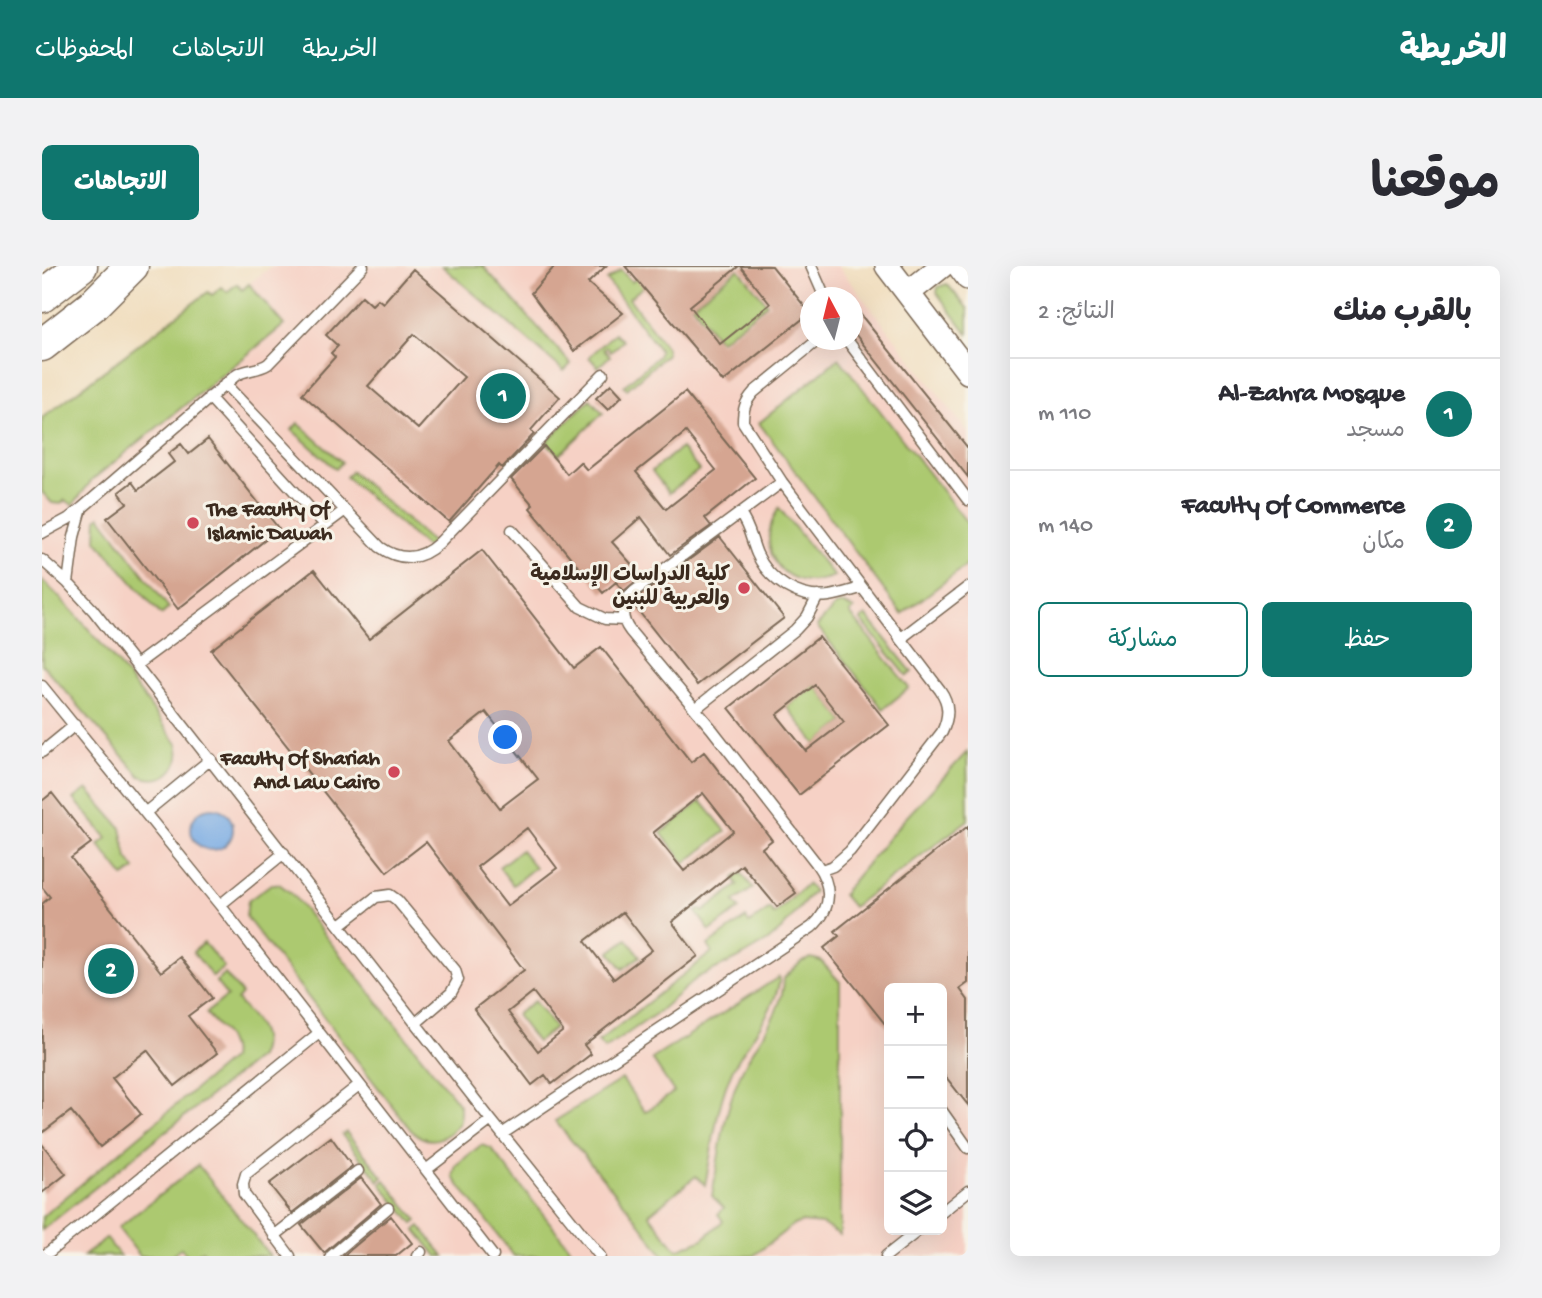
<!DOCTYPE html>
<html lang="ar">
<head>
<meta charset="utf-8">
<style>
	body { margin:0; font-family:"Gochi Hand","Playpen Sans Arabic",sans-serif; background:#f2f2f3; color:#2b2b33; direction:rtl }
	.controls { position:absolute; right:21px; bottom:21px; display:grid; overflow:hidden; border-radius:10px; box-shadow:0 7px 28px #0002 }
	.controls button { width:63px; height:63px; display:grid; place-items:center; padding:0; border:0; border-bottom:2px solid #e1e1e2; background:#fff; color:#2b2b33; font:35px sans-serif }
	.compass { position:absolute; left:758px; top:21px; width:63px; height:63px; border-radius:50%; background:#fff; box-shadow:0 7px 28px #0002; rotate:353deg }
	.you { position:absolute; left:464px; top:472px; width:24px; height:24px; margin:-18px; border:5px solid #fff; border-radius:50%; background:#1a73e8; box-shadow:0 0 0 10px #1a73e833 }
	.badge { display:grid; place-items:center; width:46px; height:46px; border-radius:50%; background:#0f766e; color:#fff; font-size:23px; font-weight:700 }
	.pin { position:absolute; translate:-50% -50%; border:4px solid #fff; box-shadow:0 2px 7px #0006 }
	.list { margin:0; padding:0; list-style:none }
	h2 { display:flex; justify-content:space-between; align-items:center; height:91px; margin:0; padding:0 28px; font-size:30px }
	h2 small { font-size:23px; font-weight:400; color:#7c7c81 }
	.list li { display:grid; grid-template-columns:46px 1fr auto; gap:21px; align-items:center; box-sizing:border-box; height:112px; padding:0 28px; border-top:2px solid #e1e1e2 }
	.list b { display:block; font-size:26px; white-space:nowrap }
	.list p { margin:0; font-size:23px; white-space:nowrap; color:#7c7c81 }
	.list em { font-size:23px; font-style:normal; color:#7c7c81 }
	.actions { display:flex; gap:14px; padding:21px 28px }
	.actions a { flex:1; padding:16px 0; border:2px solid #0f766e; border-radius:10px; text-align:center; font-size:24px; color:#0f766e }
	.actions .main { background:#0f766e; color:#fff }
	.icon { flex:none; width:38px; height:38px; fill:none; stroke:currentColor; stroke-width:2; stroke-linecap:round; stroke-linejoin:round }
	.map { position:relative; flex:none; width:926px; height:990px; overflow:hidden; direction:ltr; border-radius:10px }
	header { display:flex; align-items:center; gap:42px; box-sizing:border-box; height:98px; padding:0 35px; background:#0f766e; color:#fff }
	header strong { font-size:33px }
	nav { display:flex; gap:38px; margin-inline-start:auto; font-size:24px }
	.intro { display:flex; align-items:center; justify-content:space-between; box-sizing:border-box; height:168px; padding:0 42px }
	h1 { margin:0; font-size:49px }
	.button { padding:18px 32px; border-radius:10px; background:#0f766e; color:#fff; font-size:24px; font-weight:700 }
	main { display:flex; gap:42px; padding:0 42px }
	aside { flex:1; background:#fff; border-radius:10px; box-shadow:0 7px 28px #0002 }
	.map>svg:first-child { display:block }
	.built { fill:#f6d1c5; fill-rule:evenodd }
	.green { fill:#acc970; stroke:#747a47; stroke-width:2 }
	.water { fill:#76a9e3; stroke:#586a80; stroke-width:2 }
	.building { fill:#d5a591; fill-rule:evenodd }
	.lines { fill:none; stroke-linecap:round; stroke-linejoin:round }
	.service-casing { stroke:#7b6956; stroke-width:13 }
	.tertiary-casing { stroke:#7b6956; stroke-width:26 }
	.trunk-casing { stroke:#7b6956; stroke-width:35 }
	.service { stroke:#fff; stroke-width:10 }
	.tertiary { stroke:#fff; stroke-width:23 }
	.trunk { stroke:#fff; stroke-width:32 }
	.poi-dot { fill:#d1495b; stroke:#f7f3e8; stroke-width:2.5 }
	.labels { text-anchor:middle; dominant-baseline:central; stroke-width:6; stroke-linejoin:round; paint-order:stroke }
	.poi-label { font-size:21px; font-weight:bold; fill:#3b2a1e; stroke:#f7f3e8; text-anchor:end }
</style>
</head>
<body>
<header>
<strong>الخريطة</strong>
<nav><a>الخريطة</a><a>الاتجاهات</a><a>المحفوظات</a></nav>
</header>
<div class="intro"><h1>موقعنا</h1><a class="button">الاتجاهات</a></div>
<main>
<aside>
<h2>بالقرب منك<small>النتائج: 2</small></h2>
<ul class="list">
<li><span class="badge">1</span><div><b>Al-Zahra Mosque</b><p>مسجد</p></div><em>110 m</em></li>
<li><span class="badge">2</span><div><b>Faculty Of Commerce</b><p>مكان</p></div><em>140 m</em></li>
</ul>
<div class="actions"><a class="main">حفظ</a><a>مشاركة</a></div>
</aside>
<div class="map">
<svg width="926" height="990" viewBox="0 0 926 990">
	<rect width="100%" height="100%" fill="#f7f3e8"/>
	<filter id="ink" filterUnits="userSpaceOnUse"><feTurbulence type="fractalNoise" baseFrequency=".0143" numOctaves="2"/><feDisplacementMap in="SourceGraphic" scale="14" xChannelSelector="R" yChannelSelector="G"/><feConvolveMatrix kernelMatrix="1 2 1 2 8 2 1 2 1" color-interpolation-filters="sRGB"/></filter>
	<filter id="wash" filterUnits="userSpaceOnUse"><feTurbulence type="fractalNoise" baseFrequency=".00686" numOctaves="4" result="noise"/><feDisplacementMap in="SourceGraphic" scale="28" xChannelSelector="R" yChannelSelector="G"/><feGaussianBlur stdDeviation="1.57" result="paint"/><feColorMatrix in="noise" values="0 0 0 0 0 0 0 0 0 0 0 0 0 0 0 0 0 1.4 0 .05"/><feComposite in="paint" operator="in"/></filter>
	<g filter="url(#wash)">
		<rect width="100%" height="100%" fill="#f1debf"/>
		<path class="built" d="M230 0H796L926 166V990H0V152L166 26 170 29 180 21 185 26 195 18 200 23ZM768 32H810V74H768ZM847 722H900V964H847Z"/>
		<path class="green" d="M400 0H441L529 98 522 105Z
			M606 3 613 12 587 32 624 82 625 88 585 123 582 120 616 90 618 85 565 14 579 4 590 16Z
			M697 3 725 38 678 75 650 39Z
			M195 18 200 24 207 18 242 59 50 214 31 239 23 234 19 238 10 237 0 226V152L166 26 170 29 180 21 185 26Z
			M905 18 926 43V68L895 27 896 21Z
			M573 67 581 75 569 86 565 81 562 83 568 90 556 101 547 91Z
			M797 92 926 258V298L860 348 717 157Z
			M548 133 561 147 517 189 504 176Z
			M256 157 300 196 294 203 250 164Z
			M639 182 657 204 627 227 610 205Z
			M309 205 390 276 385 282 304 211Z
			M737 242 792 310C744 331 709 284 737 242Z
			M58 250 127 342 119 349 54 274 55 253Z
			M0 314C51 363 95 420 135 478 142 502 121 520 98 510L0 398Z
			M801 338 812 343 808 347 867 422 841 443 775 360 793 340Z
			M824 349 870 406 865 410 819 354Z
			M773 419 802 456 774 478 745 441Z
			M925 486 926 554 811 641 801 629 805 622 860 556Z
			M45 523 79 562 85 592 93 603 82 611 57 579 65 572 32 533Z
			M659 535 684 565 643 597 619 567Z
			M479 584 493 601 471 619 457 601Z
			M699 607 711 622 692 636 697 643 668 665 654 646 658 643 661 646 696 619 692 612Z
			M229 618H237L249 627 413 833 418 840V856C405 874 386 881 369 864L208 656 204 650 206 635Z
			M765 618 772 625 740 663 726 675 695 693 656 711 615 747 563 783 556 776 670 686 666 679 704 652 707 657 728 643 732 649Z
			M585 673 598 690 581 703 568 686Z
			M162 677 182 701 171 711 151 686Z
			M769 692 779 695 798 716V969L780 958 760 956 751 959 711 990H622L586 942 513 855 580 813 603 846 632 826 610 793 737 711 738 713C732 748 707 772 691 803 674 839 671 881 663 919L654 910 607 948 635 984 661 973 681 955 676 948 682 942 670 930C677 891 681 850 696 814 710 778 741 751 742 712L759 696Z
			M183 708 200 728 195 734C209 751 229 767 217 791L0 964V951L189 793C193 774 175 760 164 747L185 730 174 716Z
			M492 735 513 762 495 776 474 749Z
			M304 866 341 911 337 915 300 869Z
			M439 879 449 882 534 990H472L411 911 414 899Z
			M156 899 228 990H165L160 984 152 990H145L139 982 129 990H98L76 962Z
			M343 914 375 955 371 958 339 918Z
			M378 960 402 990H395L374 964Z
			M64 972 78 990H42Z"/>
		<path class="water" d="M149 563a21 21 0 1 1 42 0a21 21 0 1 1-42 0Z"/>
		<g id="blocks">
			<path class="building" d="M513 0H564L546 17 581 47 532 85 489 27Z
				M583 0H697L648 40 678 78 728 38 698 0H730L768 47 681 116Z
				M371 3 518 131 489 164 492 168 460 202 457 199 407 256 260 128 293 91 289 87 296 80 284 69 320 30 330 39 336 33 341 37ZM372 68 422 111 376 163 326 120Z
				M810 38 926 182V211L810 64Z
				M569 118 580 130 566 144 554 132Z
				M643 126 713 212 663 252 669 260 628 289 599 251 570 276 600 310 582 325 574 316 561 327 540 302 538 303 488 242 491 239 469 213 502 180 525 208 538 196 545 204ZM644 166 674 204 624 243 594 206Z
				M166 173 237 263 136 343 65 252 85 237 77 226 90 216 96 224 132 196 126 188 139 178 147 188Z
				M678 271 742 352 655 419 591 338 595 332Z
				M440 284 532 402 559 381 649 496 662 486 730 574 720 582 754 627 735 641 700 599 630 656 656 690 542 779 549 788 510 818 503 809 490 819 432 743 482 704 384 576 345 606 169 384 272 304 327 373ZM444 446 496 513 458 542 407 475ZM661 527 691 565 642 605 611 567ZM485 562 515 602 465 640 435 601ZM581 646 610 684 572 713 543 675ZM491 726 521 765 496 785 466 746Z
				M777 371 847 459 757 529 687 442ZM773 419 802 456 764 485 735 449Z
				M10 527 49 577 29 592 119 706 138 691 170 732 146 750 175 787 133 820 105 784 70 812 99 848 58 881 29 845 0 867V638L8 631 0 621V535Z
				M926 560V717L918 723 926 734V839L900 806V722H847V763L782 682 797 670 793 665Z
				M289 871 310 900 250 947 227 918Z
				M0 878 24 908 0 927Z
				M319 912 339 938 282 987 259 959Z
				M349 950 370 977 354 990H301Z"/>
		</g>
	</g>
	<g filter="url(#ink)">
		<use href="#blocks" fill-opacity="0" stroke="#7b6956" stroke-width="2"/>
		<g class="lines">
			<g class="service-casing">
				<path id="service" d="M769 0 783 32
					M776 74 712 126C703 136 701 143 701 156L740 216 898 424C908 438 907 451 900 466L808 585 791 600 780 604
					M805 74 926 234
					M183 118 338 281C359 296 379 294 397 277L561 108
					M167 131 283 259
					M698 248C708 261 709 274 715 288 727 315 757 334 787 330 797 329 808 325 819 322
					M470 264 538 341 563 353 582 354
					M0 267 26 253 40 242 193 110C203 103 215 105 226 98L321 0
					M0 294 26 317 51 344 449 854 558 990
					M26 317 32 271 40 242
					M858 373 926 321
					M94 399 302 245
					M0 420 178 639 451 990
					M653 443 753 364 765 351 776 330
					M0 486 33 459
					M104 546 169 493
					M178 639 242 587
					M298 659 334 631 348 629 355 634 413 704 416 714 409 727 374 757
					M900 845 926 882
					M460 868 770 661C791 642 790 619 774 597L669 462 588 365C578 352 579 339 590 327L740 216
					M384 904 449 854
					M900 946 926 925
					M232 970 316 905
					M2 990 277 767
					M248 990 202 928 201 918 204 908 317 819
					M289 990 346 942
					M375 990 379 986
					M844 990 877 964"/>
			</g>
			<g class="tertiary-casing">
				<path id="tertiary" d="M845 0 926 106
					M917 0 926 12
					M866 27 900 0"/>
			</g>
			<g class="trunk-casing">
				<path id="trunk" d="M0 30 39 0
					M0 79 50 40 90 0"/>
			</g>
			<use href="#service" class="service"/>
			<use href="#tertiary" class="tertiary"/>
			<use href="#trunk" class="trunk"/>
		</g>
	</g>
	<g class="poi-dot">
		<circle cx="151" cy="257" r="7"/>
		<circle cx="702" cy="322" r="7"/>
		<circle cx="352" cy="506" r="7"/>
	</g>
	<g class="labels">
		<g class="poi-label">
			<text x="165" y="245" text-anchor="start">The Faculty Of<tspan x="165" dy="24">Islamic Dawah</tspan></text>
			<text x="688" y="310">كلية الدراسات الإسلامية<tspan x="688" dy="24">والعربية للبنين</tspan></text>
			<text x="338" y="494">Faculty Of Shariah<tspan x="338" dy="24">And Law Cairo</tspan></text>
		</g>
	</g>
</svg>
<div class="controls">
<button>+</button>
<button>−</button>
<button><svg class="icon" aria-label="locate" viewBox="0 0 24 24"><circle cx="12" cy="12" r="6"/><path d="M12 2v4M12 18v4M2 12h4M18 12h4"/></svg></button>
<button><svg class="icon" aria-label="layers" viewBox="0 0 24 24"><path d="M12 4l9 5-9 5-9-5zM3 14l9 5 9-5"/></svg></button>
</div>
<svg class="compass" viewBox="-18 -18 36 36"><path d="M0-13l5 13h-10z" fill="#e53935"/><path d="M0 13l5-13h-10z" fill="#7c7c81"/></svg>
<div class="you"></div>
<div class="pin badge" style="left:461px;top:130px">1</div>
<div class="pin badge" style="left:69px;top:705px">2</div>
</div>
</main>
</body>
</html>
